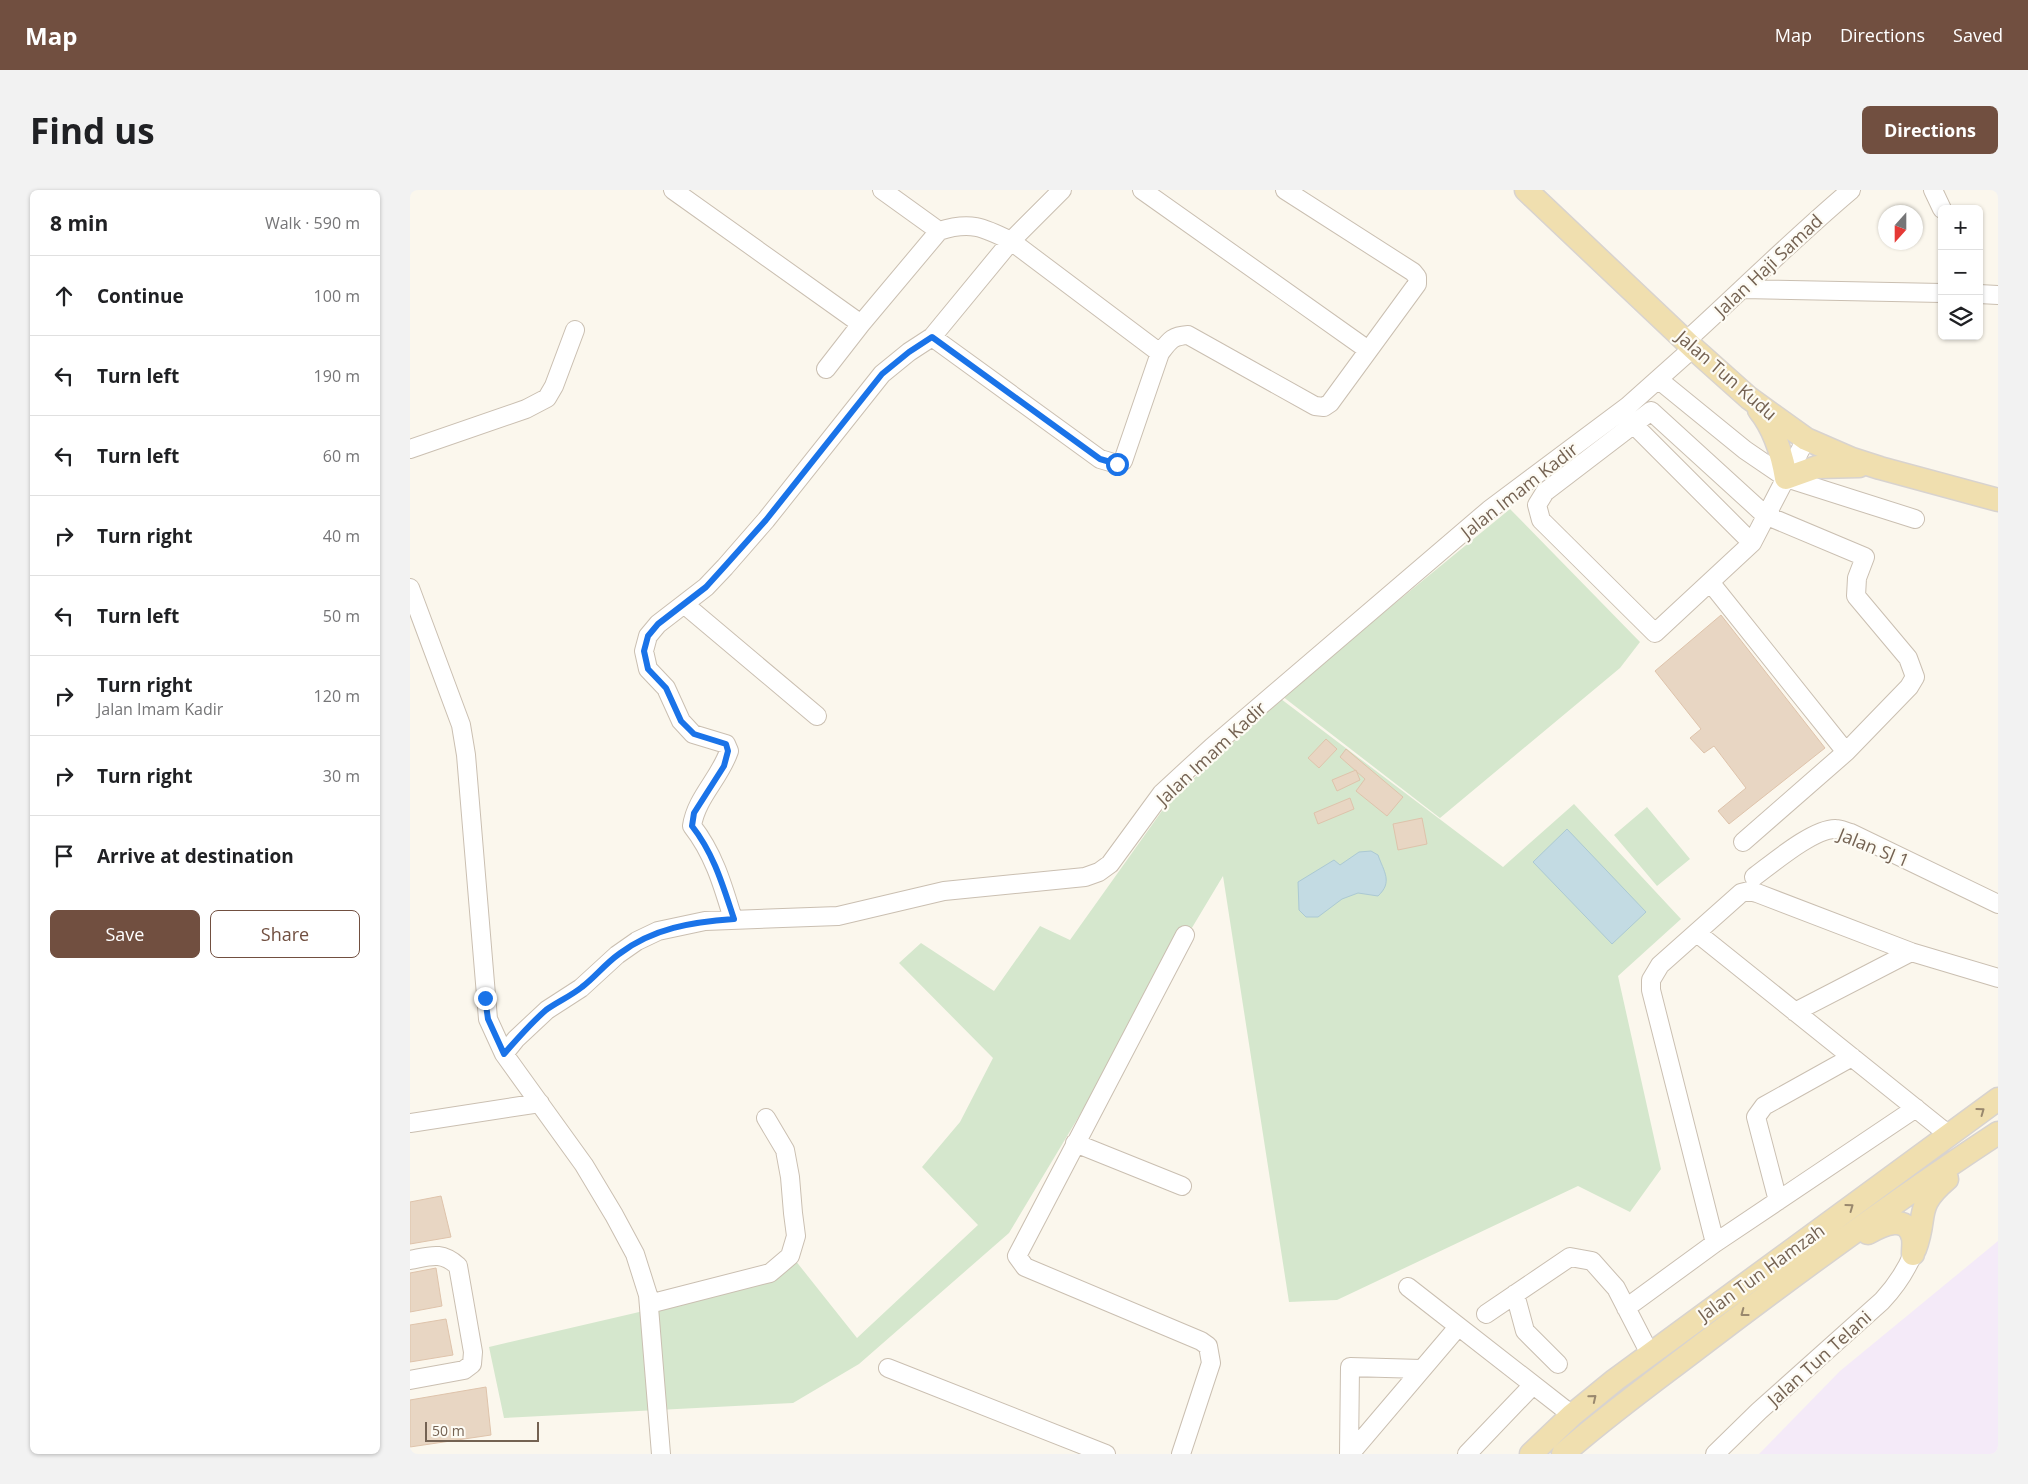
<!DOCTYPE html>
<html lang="en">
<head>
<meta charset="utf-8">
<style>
	body { margin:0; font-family:"Open Sans",sans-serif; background:#f2f2f2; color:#202124 }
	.controls { position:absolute; right:15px; top:15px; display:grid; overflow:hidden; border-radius:8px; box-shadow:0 1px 4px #0004 }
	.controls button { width:45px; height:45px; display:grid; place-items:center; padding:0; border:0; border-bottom:1px solid #e0e0e0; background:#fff; color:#202124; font:25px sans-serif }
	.compass { position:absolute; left:1468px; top:15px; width:45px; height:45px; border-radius:50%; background:#fff; box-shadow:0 1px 4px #0004; rotate:201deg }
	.scale { position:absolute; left:15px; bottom:12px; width:114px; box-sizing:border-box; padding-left:5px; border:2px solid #746252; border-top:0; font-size:14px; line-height:18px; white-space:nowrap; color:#746252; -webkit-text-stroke:4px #fdfbf4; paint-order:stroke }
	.stop { position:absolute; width:15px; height:15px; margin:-11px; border:4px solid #1a73e8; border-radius:50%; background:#fff }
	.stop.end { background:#1a73e8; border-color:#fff; box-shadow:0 1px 5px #0008 }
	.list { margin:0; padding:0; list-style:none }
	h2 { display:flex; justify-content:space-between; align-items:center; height:65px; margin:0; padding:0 20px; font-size:21px }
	h2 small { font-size:16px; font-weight:400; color:#757577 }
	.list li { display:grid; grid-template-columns:32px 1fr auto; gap:15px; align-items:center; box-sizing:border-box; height:80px; padding:0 20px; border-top:1px solid #e0e0e0 }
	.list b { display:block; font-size:19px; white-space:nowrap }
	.list p { margin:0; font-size:16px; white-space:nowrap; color:#757577 }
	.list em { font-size:16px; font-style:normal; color:#757577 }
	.actions { display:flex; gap:10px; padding:15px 20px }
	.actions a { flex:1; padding:11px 0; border:1px solid #714f40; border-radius:8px; text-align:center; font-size:18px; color:#714f40 }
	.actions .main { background:#714f40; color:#fff }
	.icon { flex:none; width:28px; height:28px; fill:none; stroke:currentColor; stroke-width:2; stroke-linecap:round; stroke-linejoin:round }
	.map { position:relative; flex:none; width:1588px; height:1264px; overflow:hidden; border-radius:8px }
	header { display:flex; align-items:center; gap:30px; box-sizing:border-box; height:70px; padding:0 25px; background:#714f40; color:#fff }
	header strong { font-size:24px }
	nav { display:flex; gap:28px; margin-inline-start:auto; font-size:18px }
	.intro { display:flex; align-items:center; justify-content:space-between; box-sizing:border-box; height:120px; padding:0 30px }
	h1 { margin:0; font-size:35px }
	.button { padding:12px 22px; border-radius:8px; background:#714f40; color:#fff; font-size:18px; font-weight:700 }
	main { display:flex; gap:30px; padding:0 30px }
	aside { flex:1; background:#fff; border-radius:8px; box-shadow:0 1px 4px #0004 }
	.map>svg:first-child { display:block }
	.education { fill:#f4eaf8 }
	.green { fill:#d5e7cd }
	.water { fill:#c3dbe3; stroke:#abc9d3 }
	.building { fill:#e8d6c3; stroke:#dec3ab }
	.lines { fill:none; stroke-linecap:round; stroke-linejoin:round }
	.minor-casing { stroke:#cabfb1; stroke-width:20 }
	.major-casing { stroke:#d8d3cf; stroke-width:25 }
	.minor { stroke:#fff; stroke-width:18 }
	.major { stroke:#f0dfaf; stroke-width:22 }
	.oneway { stroke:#99886e }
	.route { stroke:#1a73e8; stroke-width:6 }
	.labels { text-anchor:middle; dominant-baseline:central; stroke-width:4.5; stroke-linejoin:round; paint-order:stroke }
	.street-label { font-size:18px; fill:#746252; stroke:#fdfbf4 }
</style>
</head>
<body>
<header>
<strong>Map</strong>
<nav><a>Map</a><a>Directions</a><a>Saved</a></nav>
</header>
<div class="intro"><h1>Find us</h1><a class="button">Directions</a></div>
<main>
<aside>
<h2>8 min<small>Walk · 590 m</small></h2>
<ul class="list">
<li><svg class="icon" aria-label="ahead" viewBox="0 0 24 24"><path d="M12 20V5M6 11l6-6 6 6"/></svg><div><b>Continue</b></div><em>100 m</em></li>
<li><svg class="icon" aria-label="left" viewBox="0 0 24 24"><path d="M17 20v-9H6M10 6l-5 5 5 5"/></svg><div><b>Turn left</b></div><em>190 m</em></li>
<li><svg class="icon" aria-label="left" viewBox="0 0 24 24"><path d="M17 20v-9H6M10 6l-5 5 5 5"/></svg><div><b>Turn left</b></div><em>60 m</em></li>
<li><svg class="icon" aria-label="right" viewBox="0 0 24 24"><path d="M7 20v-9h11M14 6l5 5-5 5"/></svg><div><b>Turn right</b></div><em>40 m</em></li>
<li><svg class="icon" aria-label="left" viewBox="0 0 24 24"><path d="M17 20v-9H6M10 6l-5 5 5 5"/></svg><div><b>Turn left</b></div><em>50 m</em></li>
<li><svg class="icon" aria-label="right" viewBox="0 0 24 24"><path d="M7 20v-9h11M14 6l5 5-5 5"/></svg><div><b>Turn right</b><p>Jalan Imam Kadir</p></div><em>120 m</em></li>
<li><svg class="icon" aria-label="right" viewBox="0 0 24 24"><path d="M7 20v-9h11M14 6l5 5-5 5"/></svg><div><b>Turn right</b></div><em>30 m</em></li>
<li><svg class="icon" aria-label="arrive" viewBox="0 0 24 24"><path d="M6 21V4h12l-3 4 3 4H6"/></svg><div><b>Arrive at destination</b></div></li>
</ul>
<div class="actions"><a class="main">Save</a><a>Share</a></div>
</aside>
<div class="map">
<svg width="1588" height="1264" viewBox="0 0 1588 1264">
	<rect width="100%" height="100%" fill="#fbf7ed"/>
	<path class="education" d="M1588 1051V1264H1349L1430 1181Z"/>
	<path class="green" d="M1100 319 1230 452 1210 478 1030 628 872 506Z
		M871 509 1093 677 1164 614 1271 729 1208 786 1251 979 1220 1022 1168 996 927 1110 879 1112 813 686 599 1043 449 1174 383 1213 94 1228 79 1157 363 1091 385 1070 447 1148 568 1035 512 977 550 932 583 868 489 773 511 753 584 801 630 736 660 750 759 611Z
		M1237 617 1280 669 1247 696 1204 645Z"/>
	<path class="water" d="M1157 639 1236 722 1202 754 1123 672Z
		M961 661 968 665C974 682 983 692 968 706L948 703 932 709 908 727H896L889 720 888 692 924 670 930 675 949 662Z"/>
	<path class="building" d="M1311 425 1415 558 1319 634 1308 621 1336 598 1304 556 1294 563 1280 548 1291 539 1245 481Z
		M916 549 927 559 909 578 898 568Z
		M936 559 993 607 977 626 946 601 955 589 930 567Z
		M946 580 950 590 927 601 922 590Z
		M940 608 944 619 908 634 904 623Z
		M1012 628 1017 654 988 660 983 634Z
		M31 1006 41 1047 0 1054V1012Z
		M26 1078 32 1116 0 1122V1083Z
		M36 1129 43 1165 0 1172V1135Z
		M76 1197 81 1245 0 1257V1210Z"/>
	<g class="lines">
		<g class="minor-casing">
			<path id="minor" d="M263 0 451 134
				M472 0 529 41
				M732 0 958 160
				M1523 0 1532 19
				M1333 99 1532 103
				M1569 104 1588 105
				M522 147 690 269 707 274 713 271 750 163C760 150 762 146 778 145L905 216 914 217 920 213 1007 94V87L1003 82 875 0
				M1276 151C1331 101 1384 48 1441 0
				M416 179 451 134 529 41C560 31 573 37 601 51L750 163
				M1249 190 1335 260 1376 288 1505 329
				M1223 234 1342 353
				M0 259 116 219 137 208 144 196 165 140
				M1300 392 1436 562
				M0 398 51 535 56 565 78 829 94 864 174 975 204 1025 225 1064 238 1105 251 1264
				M274 414 407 526
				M1333 652 1436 562 1499 497 1505 487 1498 468 1446 406 1447 388 1455 367 1355 325 1241 221 1135 302 1127 315 1131 330 1245 443 1342 353 1396 249
				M1344 687C1363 673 1404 638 1426 639 1431 639 1436 642 1441 643L1588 714
				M323 729C313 696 304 664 282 636 286 608 310 588 319 561L316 554 283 544 271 531 256 498 238 479 234 461 238 446 248 434 296 397 315 377 356 330 472 184 499 162 522 147 601 51 652 0
				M1287 743 1539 945
				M1385 822 1501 762
				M94 864 106 849 137 820 171 798 207 765 227 751 248 741 295 731 428 726 534 701 675 687 689 682 700 674 752 603 802 557 1079 320 1218 216 1283 158
				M0 933 130 913
				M665 953 772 996
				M1368 1011 1346 927 1354 916 1442 867
				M1305 1053 1241 800V790L1250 775 1331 703 1339 701 1347 703 1501 762 1588 788
				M0 1070C21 1066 31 1061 48 1076L63 1162 62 1174 54 1180 0 1190
				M998 1097 1162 1225
				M1105 1104 1115 1141 1148 1174
				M239 1114 360 1083 380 1066 386 1046 383 1023 380 987 375 960 356 928
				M1216 1118 1305 1053 1506 918
				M1076 1124 1160 1067 1182 1071 1206 1098 1240 1164
				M478 1178 696 1264
				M771 1264 801 1173 798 1156 791 1151 615 1077 607 1066 775 745
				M939 1264 940 1177 1012 1179
				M940 1264 1048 1137
				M1057 1264 1123 1195
				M1305 1264 1349 1221 1472 1111C1485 1097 1495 1083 1503 1064"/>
		</g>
		<g class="major-casing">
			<path id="major" d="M1116 0 1283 158 1339 208 1396 249 1442 269 1470 278 1588 310
				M1349 220C1365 240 1372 264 1376 288L1407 277 1449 276
				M1458 1043C1472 1035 1497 1023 1503 1048 1504 1053 1503 1059 1503 1064
				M1505 1059C1518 1025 1503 1018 1537 989
				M1121 1264 1162 1225 1205 1190 1588 909
				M1153 1264C1197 1225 1246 1190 1293 1154 1389 1081 1487 1009 1588 943"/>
		</g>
		<use href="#minor" class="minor"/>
		<use href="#major" class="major"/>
	</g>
	<defs><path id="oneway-chevron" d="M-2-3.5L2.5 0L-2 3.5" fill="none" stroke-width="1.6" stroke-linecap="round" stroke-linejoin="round" transform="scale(1.25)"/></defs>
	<g class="oneway">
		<use href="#oneway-chevron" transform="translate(1571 921) rotate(-36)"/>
		<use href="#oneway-chevron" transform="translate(1440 1017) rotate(-36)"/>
		<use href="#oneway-chevron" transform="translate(1334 1123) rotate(143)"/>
		<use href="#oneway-chevron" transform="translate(1183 1208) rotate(-39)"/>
	</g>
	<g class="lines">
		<path class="route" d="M75 808 78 829 94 864C107 849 121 833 136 820 147 812 161 806 172 797 185 787 195 774 209 764 243 738 282 732 324 729 313 696 304 664 282 636L284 623 314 576 318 561 316 554 284 544 271 531 256 498 238 479 234 461 238 446 248 434 296 397 315 376 356 330 472 184 499 162 522 147 690 269 707 274"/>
	</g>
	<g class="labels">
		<g class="street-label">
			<text transform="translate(1358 75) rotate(-43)">Jalan Haji Samad</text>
			<text transform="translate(1317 185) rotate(41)">Jalan Tun Kudu</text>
			<text transform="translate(1109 300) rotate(-38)">Jalan Imam Kadir</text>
			<text transform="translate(801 563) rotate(-43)">Jalan Imam Kadir</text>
			<text transform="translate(1464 657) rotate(22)">Jalan SJ 1</text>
			<text transform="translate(1351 1082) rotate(-36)">Jalan Tun Hamzah</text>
			<text transform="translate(1409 1168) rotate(-42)">Jalan Tun Telani</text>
		</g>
	</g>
</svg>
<div class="controls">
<button>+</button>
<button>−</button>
<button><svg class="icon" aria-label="layers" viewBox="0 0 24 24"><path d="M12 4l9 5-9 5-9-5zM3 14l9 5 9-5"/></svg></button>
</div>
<svg class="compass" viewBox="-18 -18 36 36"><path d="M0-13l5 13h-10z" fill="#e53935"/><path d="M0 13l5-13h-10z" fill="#757577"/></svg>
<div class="scale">50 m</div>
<div class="stop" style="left:707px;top:274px"></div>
<div class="stop end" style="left:75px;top:808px"></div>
</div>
</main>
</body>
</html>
